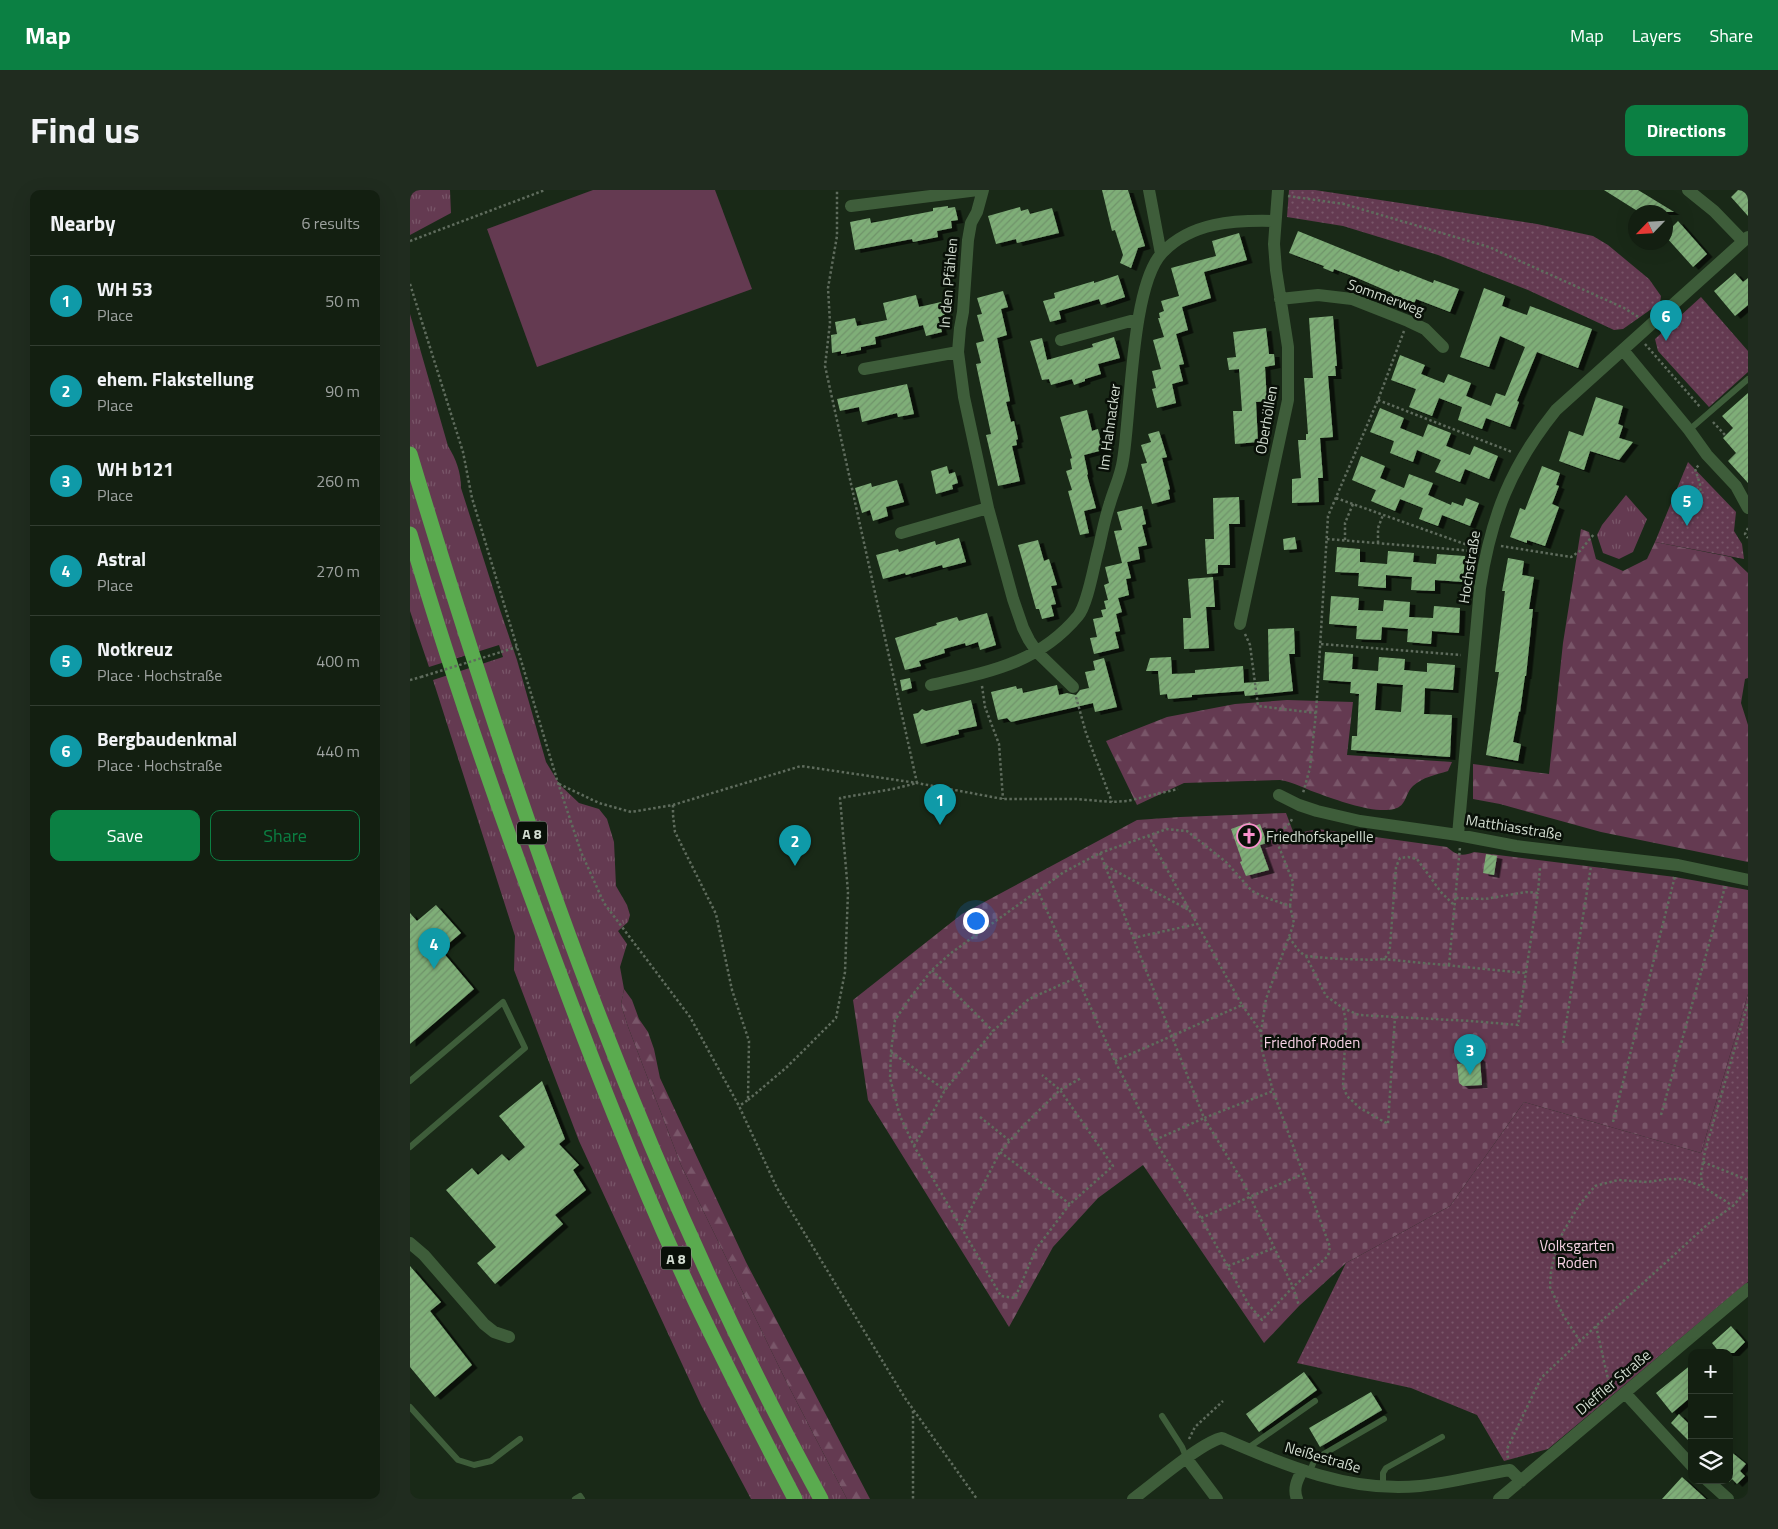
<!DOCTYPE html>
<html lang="en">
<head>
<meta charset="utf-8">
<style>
	body { margin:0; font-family:"Titillium Web",sans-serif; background:#202c1f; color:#f1f3f6 }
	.controls { position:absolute; right:15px; bottom:15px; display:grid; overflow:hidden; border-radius:10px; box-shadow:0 5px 20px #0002 }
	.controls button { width:45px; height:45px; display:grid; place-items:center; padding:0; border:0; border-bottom:1px solid #323d31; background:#131f11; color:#f1f3f6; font:25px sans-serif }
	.compass { position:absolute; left:1218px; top:15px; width:45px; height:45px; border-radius:50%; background:#131f11; box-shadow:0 5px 20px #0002; rotate:245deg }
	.you { position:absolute; left:565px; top:730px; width:18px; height:18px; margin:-12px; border:4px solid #fff; border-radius:50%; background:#1a73e8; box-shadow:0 0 0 8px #1a73e833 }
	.badge { display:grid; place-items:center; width:32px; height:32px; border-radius:50%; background:#0b8043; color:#fff; font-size:16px; font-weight:700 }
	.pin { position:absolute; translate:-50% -41px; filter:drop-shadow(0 1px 2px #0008) }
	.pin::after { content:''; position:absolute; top:26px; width:18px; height:15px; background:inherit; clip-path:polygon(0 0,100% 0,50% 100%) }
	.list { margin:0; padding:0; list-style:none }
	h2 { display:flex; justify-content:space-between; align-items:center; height:65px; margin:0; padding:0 20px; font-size:21px }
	h2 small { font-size:16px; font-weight:400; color:#9da29f }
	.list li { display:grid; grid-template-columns:32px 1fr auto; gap:15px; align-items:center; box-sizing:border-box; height:90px; padding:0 20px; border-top:1px solid #323d31 }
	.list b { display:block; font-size:19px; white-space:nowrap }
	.list p { margin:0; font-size:16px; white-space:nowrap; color:#9da29f }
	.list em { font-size:16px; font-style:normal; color:#9da29f }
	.actions { display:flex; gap:10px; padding:15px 20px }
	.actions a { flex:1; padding:11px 0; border:1px solid #0b8043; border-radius:10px; text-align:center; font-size:18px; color:#0b8043 }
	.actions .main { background:#0b8043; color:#fff }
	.icon { flex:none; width:28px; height:28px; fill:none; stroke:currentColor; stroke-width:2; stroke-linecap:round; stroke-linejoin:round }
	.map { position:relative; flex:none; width:1338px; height:1309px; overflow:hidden; border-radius:10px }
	header { display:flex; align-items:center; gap:30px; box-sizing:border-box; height:70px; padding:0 25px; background:#0b8043; color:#fff }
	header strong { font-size:24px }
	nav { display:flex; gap:28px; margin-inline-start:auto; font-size:18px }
	.intro { display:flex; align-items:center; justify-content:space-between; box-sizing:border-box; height:120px; padding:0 30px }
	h1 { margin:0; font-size:35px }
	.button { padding:12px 22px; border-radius:10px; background:#0b8043; color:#fff; font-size:18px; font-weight:700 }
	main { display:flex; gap:30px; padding:0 30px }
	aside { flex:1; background:#131f11; border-radius:10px; box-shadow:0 5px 20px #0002 }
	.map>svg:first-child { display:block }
	.grass { fill:url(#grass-tufts) }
	.forest { fill:url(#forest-firs) }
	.cemetery { fill:url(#cemetery-stones) }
	.park { fill:url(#park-dots) }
	.pitch { fill:#643a51 }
	.building { fill:url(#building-hatch); fill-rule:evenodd; filter:url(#shadow) }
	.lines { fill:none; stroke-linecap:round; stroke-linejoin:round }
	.path { stroke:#5f6c5d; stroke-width:2.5; stroke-dasharray:2.5 2.5; stroke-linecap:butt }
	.service { stroke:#3e5d3a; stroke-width:6 }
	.minor { stroke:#3e5d3a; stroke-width:12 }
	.motorway { stroke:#5aab4f; stroke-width:15 }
	.path-bridge { stroke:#5f6c5d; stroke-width:2.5; stroke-dasharray:2.5 2.5; stroke-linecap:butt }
	.labels { text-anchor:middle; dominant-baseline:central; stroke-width:5; stroke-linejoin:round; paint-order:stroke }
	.shield { fill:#091008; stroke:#969f94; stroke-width:1 }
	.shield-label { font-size:14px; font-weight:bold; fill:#d2dcd0 }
	.street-label { font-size:15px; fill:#d2dcd0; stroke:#091008 }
	.poi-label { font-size:15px; fill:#d2dcd0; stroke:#091008; text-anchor:start }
	.park-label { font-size:15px; fill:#f7d2e5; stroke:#091008 }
</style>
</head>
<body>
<header>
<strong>Map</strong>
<nav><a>Map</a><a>Layers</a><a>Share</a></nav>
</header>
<div class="intro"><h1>Find us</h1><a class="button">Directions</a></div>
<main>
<aside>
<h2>Nearby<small>6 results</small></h2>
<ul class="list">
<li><span class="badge" style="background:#0f9aa8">1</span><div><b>WH 53</b><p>Place</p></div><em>50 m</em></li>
<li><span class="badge" style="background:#0f9aa8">2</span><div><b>ehem. Flakstellung</b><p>Place</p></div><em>90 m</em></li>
<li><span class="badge" style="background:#0f9aa8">3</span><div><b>WH b121</b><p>Place</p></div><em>260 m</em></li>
<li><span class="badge" style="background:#0f9aa8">4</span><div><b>Astral</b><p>Place</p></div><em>270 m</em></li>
<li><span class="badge" style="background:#0f9aa8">5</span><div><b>Notkreuz</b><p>Place · Hochstraße</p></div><em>400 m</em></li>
<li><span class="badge" style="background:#0f9aa8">6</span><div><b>Bergbaudenkmal</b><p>Place · Hochstraße</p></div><em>440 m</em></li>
</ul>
<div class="actions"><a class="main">Save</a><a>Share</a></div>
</aside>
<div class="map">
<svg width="1338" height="1309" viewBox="0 0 1338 1309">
	<defs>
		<pattern id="grass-tufts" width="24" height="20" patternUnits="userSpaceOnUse" patternTransform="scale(1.25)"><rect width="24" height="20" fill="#643a51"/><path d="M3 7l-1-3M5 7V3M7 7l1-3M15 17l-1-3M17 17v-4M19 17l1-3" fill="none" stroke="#795669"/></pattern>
		<pattern id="forest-firs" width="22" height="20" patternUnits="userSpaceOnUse" patternTransform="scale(1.25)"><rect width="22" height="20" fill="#643a51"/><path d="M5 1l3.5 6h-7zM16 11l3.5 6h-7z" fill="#795669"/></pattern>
		<pattern id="cemetery-stones" width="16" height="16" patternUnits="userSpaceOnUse" patternTransform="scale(1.25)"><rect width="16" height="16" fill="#643a51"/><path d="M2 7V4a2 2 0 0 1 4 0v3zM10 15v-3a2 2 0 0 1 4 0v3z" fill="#795669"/></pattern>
		<pattern id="park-dots" width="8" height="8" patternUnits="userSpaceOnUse" patternTransform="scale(1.25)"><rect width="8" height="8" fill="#643a51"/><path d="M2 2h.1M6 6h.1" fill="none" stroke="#795669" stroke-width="1.8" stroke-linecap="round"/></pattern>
		<pattern id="building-hatch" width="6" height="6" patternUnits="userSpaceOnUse" patternTransform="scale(1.25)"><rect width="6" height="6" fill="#7fae78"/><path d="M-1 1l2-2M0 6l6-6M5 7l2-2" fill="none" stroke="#6f936a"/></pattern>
		<filter id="shadow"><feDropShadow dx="5.5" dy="3" stdDeviation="0" flood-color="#0009"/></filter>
	</defs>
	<rect width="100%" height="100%" fill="#192917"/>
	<path class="grass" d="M0 0H40L41 23 0 45Z
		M0 124 38 256C46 269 51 282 51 298L87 411 107 470 136 572 150 595 169 613 189 619 197 629 204 652 206 696 217 715 220 725 218 732 208 741 217 754 210 777 214 799 211 814 217 834 271 975 376 1191 437 1309H341L291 1215 169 951 104 780 105 746 23 490 93 467 89 455 19 477 0 421Z
		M1216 305 1237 329 1223 362 1209 369 1193 363 1187 345 1192 335Z"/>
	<path class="forest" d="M1171 339 1179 342 1186 369 1213 381 1237 369 1245 352 1321 367 1338 383V488L1335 489 1331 513 1338 535V672L1191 642 1090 614 1063 609V574L1139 584 1153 453Z
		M877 510 943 512 937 565 1042 572 1038 581C1025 585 1013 587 1003 596 995 603 997 616 984 619 965 624 929 611 910 604 897 600 884 592 870 590L774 593 727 615 696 551 757 527 825 514Z
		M214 799 222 810 229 829 238 842 244 859 250 888 336 1072 460 1309H437L376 1191 271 975 217 834 211 814Z"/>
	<path class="cemetery" d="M876 623 884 644 908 639 1037 657C1046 665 1052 667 1064 662L1265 687 1338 700V804L1291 963 1114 912 1040 1016 936 1073 889 1116 854 1153 733 975 688 1008 643 1057 599 1137 458 910 443 810 552 724 727 630 770 627Z"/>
	<path class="park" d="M879 0H905L1127 34 1183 46 1198 55 1239 89 1251 106 1250 113 1213 139 1204 140 1118 100 1028 65 933 36 877 27Z
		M1291 107 1338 161V182L1299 217 1248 161 1245 149Z
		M1278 272 1326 322 1324 341 1332 354 1334 369 1245 352Z
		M1338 804V1092L1138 1259 1094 1271 1067 1225 1001 1198 887 1173 936 1073 1040 1016 1114 912 1291 963Z"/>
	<path class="pitch" d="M183 0H305L342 99 127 177 77 39Z"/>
	<path class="building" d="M692 0H718L735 56 728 58 721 78 710 73 713 65 705 40 702 41Z
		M1194 0H1228L1264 22H1229Z
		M1328 0H1338V26L1321 7Z
		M538 16V18L545 17 548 30 541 31 542 38 527 41 528 47 503 52 502 49 445 60 440 32 460 28 461 33 523 21V18Z
		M610 17 611 21 618 19 620 24 642 18 649 43 607 53 606 49 586 54 578 26Z
		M1268 31 1297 64 1283 77 1256 47V43Z
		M888 41 989 82 990 80 1023 93 1024 90 1049 99 1040 122 1006 109 1004 114 981 105 982 103 945 87 924 79 923 82 913 78 914 76 879 63Z
		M829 43 837 70 794 82 801 108 772 117 778 140 766 144 774 174 769 175 773 191 762 194 766 213 747 218 742 199 746 198 742 181 751 179 743 150 754 147 748 128H750L749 123 754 121 751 111 769 106 761 78 806 66 802 51Z
		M1325 83 1333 92 1338 88V115L1325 126 1304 101Z
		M708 85 715 107 691 115 689 109 649 121 651 129 640 132 633 111 645 108 644 103 684 91V93Z
		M1074 98 1095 106 1092 116 1117 125 1120 116 1182 139 1168 178 1127 162 1107 211 1109 212 1100 237 1076 228 1072 239 1048 230 1052 217 1029 208 1022 226 999 217 1006 199 981 190 990 165 1015 175 1011 184 1034 193 1038 184 1061 193 1056 206 1081 216 1086 203 1095 206 1115 157 1090 146 1079 177 1050 167Z
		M593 101 598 117 591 119 597 145 587 148 600 211 596 212 601 232 604 231 608 249 606 250 607 255 602 256 610 291 588 296 576 245 581 244 566 174 571 173 566 153 574 151 567 125 572 124 567 108Z
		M506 105 509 117 531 112 535 126 528 127 532 142 516 146 513 135 465 147 466 154 451 157V160L431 164V161L422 163 421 145 427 144 425 132 445 128 447 136 477 130 473 113Z
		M923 126 927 176H925L926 186H918L923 247 910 248 913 288H908L909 312 882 313V289L891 288 888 250H896V244H898L894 188H903L899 128Z
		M856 138 859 164H864L865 175 855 177 857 211 846 212 848 252 825 254 823 221H832L829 179 819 180 817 168 826 167 823 142Z
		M704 147 710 168 688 174 691 184 675 189V191L664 195 662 189 641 195 639 189 632 190 620 151 632 148 637 170 683 157 682 154Z
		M497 194 504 224 488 227 487 223 452 232 449 217 430 221 427 209Z
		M1338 203V293L1318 271 1326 263 1313 248 1323 238 1312 226Z
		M1186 207 1213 216 1208 234 1213 236 1209 248 1223 252 1209 270 1180 261 1174 280 1149 271 1159 241 1173 246Z
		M970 218 994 228 990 238 1013 247 1018 234 1041 243 1036 256 1060 265 1064 256 1088 266 1079 289 1055 279 1050 292 1025 282 1031 270 1007 260 1003 272 980 263 984 251 960 242Z
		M677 220 682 241 688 239 693 260 674 265 678 284 677 285 686 318 674 321 679 343 670 345 658 301 662 300 656 281 662 279 660 269 662 268 650 227Z
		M749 241 757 267 752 268 760 299 758 300 760 309 742 314 731 274 737 273 731 255 741 252 738 244Z
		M951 266 975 276 970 288 994 298 999 284 1023 293 1018 305 1041 315 1042 312 1053 316 1056 308 1069 313 1060 336 1032 325 1028 336 1009 329 1013 318 990 309 985 321 961 311 966 300 942 290Z
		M537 276 539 284 545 282 548 293 542 295 543 299 526 304 521 281Z
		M1132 276 1150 283 1146 295 1149 296 1142 314 1149 317 1135 356 1117 350V353L1100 347 1110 318 1115 320Z
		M487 290 494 312 476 317 478 326 463 331 460 320 452 323 445 298 461 293 462 297Z
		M829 307 830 334H819L820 375H808V383L797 384 795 349H804L803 308Z
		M732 316 736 334 732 335 737 355 728 357 730 369 717 372 721 388 716 389 719 405 708 408 712 422 706 424 710 441 705 442 709 458 684 464 680 448 687 447 683 429 693 427 691 420 696 419 694 411 698 410 694 395 699 393 695 377 712 373 704 341 712 340 707 322Z
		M885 347 887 359 874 360 873 349Z
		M549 348 556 372 533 378 532 375 496 385 495 383 473 389 466 365 488 359 489 362 525 351 526 355Z
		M628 350 634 371 639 369 647 395 641 396 646 414 641 415 644 426 632 429 629 419H626L608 355Z
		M927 357 950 359V372L977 374 978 361 1004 363 1003 372 1026 374 1027 364 1055 366 1053 392 1025 390V401L1001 400 1002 387 976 385V398L948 396 949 383 925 382Z
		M1098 368 1114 371 1112 385 1124 387 1119 419H1123L1116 486H1115L1110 522 1109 521 1103 552 1111 554 1108 571 1076 565 1089 482H1085L1095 401H1092Z
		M803 387 805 417H796L799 458 774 459 773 428H781L778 389Z
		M921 406 949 408 948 420 973 421 974 410 1000 412 999 427 1023 428 1024 416 1050 418 1049 443 1022 441 1021 454 997 452 998 439 972 437 971 450 946 449 947 436 919 434Z
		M577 423 586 455 570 460 568 452 556 456 555 453 534 459 535 463 509 471 511 476 495 480 485 448 527 435 526 433 547 427 549 431Z
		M884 438 885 464H879L883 501 835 506 834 501 782 505V507L758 509 757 504 750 505 748 481H736L740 468 761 467 762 484 785 483V480L833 476 834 493 859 491 858 439Z
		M915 462 943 464 942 479 968 481 969 467 995 469 994 480 1017 482V473L1045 475 1043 500 1015 498 1014 524 1042 525 1040 567 941 560 942 546H947L949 504 940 503 941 492 913 490ZM967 493 993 495 991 522 965 520Z
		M694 468 707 517 685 522 683 513 601 532 597 528 588 530 581 502 606 496 607 499 612 498 613 503 647 495 649 505 657 503 666 505 670 500 679 498 675 482 685 480 683 471Z
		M500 488 502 498 492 501 490 490Z
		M561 510 567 536 548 540 549 544 511 554 503 524 508 523 512 519 516 521Z
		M840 632 842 637 850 634 857 653 850 655 859 680 836 686 830 672 832 671 821 639Z
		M1076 664 1087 666 1084 685 1073 683Z
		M26 715 51 743 31 760 64 799 0 854V723L7 731Z
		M1061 861 1070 869 1072 895 1053 896 1049 893 1047 874 1055 873Z
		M132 891 155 949 149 954 169 975 163 980 176 1000 145 1025 153 1034 85 1094 67 1073 86 1057 36 1000 62 978 68 985 92 964 99 971 115 957 89 926Z
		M0 1076 31 1112 20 1121 62 1175 25 1207 0 1177Z
		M1321 1136 1335 1152 1324 1163H1310L1302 1153Z
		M1282 1174V1206L1262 1223 1246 1203Z
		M894 1182 907 1200 849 1242 836 1224Z
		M961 1202 972 1220 910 1257 899 1238Z
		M1269 1224 1282 1237V1254L1261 1233Z
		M1319 1260 1336 1274 1330 1281 1335 1286 1327 1294 1322 1289 1319 1292Z
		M1272 1287 1296 1309H1252Z"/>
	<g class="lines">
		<path class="path" d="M878 6 934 14 1079 57 1214 118 1230 128
			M0 51 135 0
			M0 94 53 262 62 308 148 593 171 662 194 713 280 827 329 916 367 998 495 1208 567 1309
			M1235 154 1291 218
			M968 210 1102 262
			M1303 232 1315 245
			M926 308 1066 358
			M1274 322 1291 310 1290 294 1285 279 1289 275
			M1338 338 1335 344 1338 348
			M917 349 1064 361
			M935 350V333L943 314
			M968 353V338L973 325
			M1091 356 1161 367 1170 361 1184 344
			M835 444 840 455 848 516 906 523 900 578 893 603
			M911 454 1051 465
			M91 462 107 457
			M0 490 11 487
			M572 496 575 517 589 554 593 609
			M666 507 676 543 702 612
			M906 523 918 326 968 210 994 141
			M149 594 189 613 221 622 263 615 391 576 507 593 593 609H666L702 612 717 611 768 599
			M263 615V625L265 642 306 724 322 800 339 851 338 910 329 916
			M690 663 794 928 863 901
			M696 676 779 720
			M627 699 705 871 745 950 796 1037 839 1115 852 1130 883 1097 918 1066 920 1057 863 901 852 860 851 842 856 809 884 733 880 716 854 707 842 701 816 672 777 641 757 639 690 663 654 682 541 763 522 780 500 808 485 830 481 862 480 888 490 926 504 956 591 1106 605 1108 626 1059 660 1014 703 976 650 900 632 885
			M1046 708 1075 709 1116 702 1128 703 1130 678
			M880 716 883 692 865 647 880 633 883 627
			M879 747C884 754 887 760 894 765 900 768 964 771 972 769 978 768 979 761 980 757L986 677 990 668 998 667 1007 669 1031 702 1045 716
			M723 748 787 734
			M896 766 916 806 933 818 949 825 1061 831 1108 835 1128 703
			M973 769 1116 783
			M1039 775 1050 657
			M522 780 583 841
			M832 815 851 842
			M933 818 936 831 933 896 937 906 950 918 978 934 985 827
			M1153 853 1181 676
			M481 862 535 900
			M705 871 832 815 738 645
			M338 910 377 877 426 828 435 782 438 702 430 608 483 599 507 593 415 176 420 133 418 98 427 46V0
			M1251 925 1315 697
			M570 927 600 951
			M1203 932 1265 686
			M745 950 794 928 833 992 883 1097 889 1116
			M504 956 535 900 583 841 619 809 668 787
			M590 962 660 1014
			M1293 972 1338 990
			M1292 995 1291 984 1295 961 1338 813
			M791 1028 893 984
			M552 1036 590 962 613 936 650 900 671 888
			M818 1076 864 1058
			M1186 1136 1200 1198
			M1170 1151 1153 1125 1140 1097 1141 1081 1146 1059 1153 1042 1170 1014 1185 996 1208 990 1237 992 1258 989H1272L1292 996 1323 1016
			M503 1221V1309
			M779 1249 785 1237 813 1211
			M1098 1268 1097 1259 1131 1188 1186 1136 1298 1034 1323 1016 1338 999"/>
		<path class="service" d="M1279 240 1338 189
			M0 891 93 812 115 858 0 957
			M0 1217 48 1270 64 1275 81 1271 110 1249
			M752 1226 772 1257 777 1269
			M838 1258 905 1211
			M899 1283 905 1269 974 1229
			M973 1297V1283L976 1278 1032 1247
			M165 1309 170 1306 172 1309"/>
		<path class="minor" d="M573 0 567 22 561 33 558 50 553 122 550 138 548 162 554 207 578 318 603 409 613 438 619 450 627 462 663 497
			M739 0 751 64
			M1278 0 1304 21 1333 51
			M441 16 568 0
			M870 109 908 105 942 109 998 131 1015 139 1033 157
			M651 150 728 129
			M1213 160 1279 240 1297 265 1326 296 1338 318
			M454 179 548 162
			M491 343 578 318
			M830 434 878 210V157L866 80 864 54 868 0
			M521 495C578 482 628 474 668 426 678 414 684 374 689 357 692 343 695 328 700 313 704 299 711 285 713 270 721 223 721 96 752 63 781 32 824 30 864 31
			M869 605 889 615 907 621 950 631 1048 645 1106 656 1268 675 1338 690
			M1048 645 1070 398C1081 327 1100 277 1146 220L1338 47
			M0 1053 14 1065 74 1134 84 1142 99 1147
			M1215 1203 1282 1276
			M777 1269 807 1309
			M1297 1290 1318 1309
			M723 1309C741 1296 793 1251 812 1248 875 1275 939 1303 1010 1296 1040 1293 1070 1285 1100 1280L1111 1291
			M887 1309C883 1299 887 1290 892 1281
			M1089 1309 1338 1099"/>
		<path class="motorway" d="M0 264C108 622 230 980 411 1309
			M0 344C39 477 84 607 132 736 179 863 228 990 286 1113 318 1179 351 1244 385 1309"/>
		<path class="path-bridge" d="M11 487 91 462"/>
	</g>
	<defs>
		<g id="church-ring" transform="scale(1.25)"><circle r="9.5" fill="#091008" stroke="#f890cb" stroke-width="1.5"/><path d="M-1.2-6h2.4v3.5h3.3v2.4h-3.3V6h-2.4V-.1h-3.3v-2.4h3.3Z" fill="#f890cb"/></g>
	</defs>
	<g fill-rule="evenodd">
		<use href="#church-ring" x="839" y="646"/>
	</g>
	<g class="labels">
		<g class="shield">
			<rect x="107" y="631.5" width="30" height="23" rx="4"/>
			<rect x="251" y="1056.5" width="30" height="23" rx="4"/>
		</g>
		<g class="shield-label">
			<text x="122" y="643">A 8</text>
			<text x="266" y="1068">A 8</text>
		</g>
		<g class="street-label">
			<text transform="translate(538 93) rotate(-85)">In den Pfählen</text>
			<text transform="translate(976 107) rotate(20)">Sommerweg</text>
			<text transform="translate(856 230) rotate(-80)">Oberhöllen</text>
			<text transform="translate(699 237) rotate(-82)">Im Hahnacker</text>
			<text transform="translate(1059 377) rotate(-81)">Hochstraße</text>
			<text transform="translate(1104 637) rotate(9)">Matthiasstraße</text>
			<text transform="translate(1203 1192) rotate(-40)">Dieffler Straße</text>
			<text transform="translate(913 1267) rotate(16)">Neißestraße</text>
		</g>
		<g class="poi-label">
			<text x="856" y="646">Friedhofskapellle</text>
		</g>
		<g class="park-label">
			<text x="902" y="852">Friedhof Roden</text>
			<text x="1167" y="1055">Volksgarten<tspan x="1167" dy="17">Roden</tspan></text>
		</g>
	</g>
</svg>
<div class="controls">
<button>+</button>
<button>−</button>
<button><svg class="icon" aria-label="layers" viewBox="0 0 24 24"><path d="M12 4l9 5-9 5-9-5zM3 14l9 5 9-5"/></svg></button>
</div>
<svg class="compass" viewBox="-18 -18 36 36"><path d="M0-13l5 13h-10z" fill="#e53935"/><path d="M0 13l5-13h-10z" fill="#9da29f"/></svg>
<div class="you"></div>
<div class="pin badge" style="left:530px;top:635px;background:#0f9aa8">1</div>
<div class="pin badge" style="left:385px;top:676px;background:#0f9aa8">2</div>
<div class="pin badge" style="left:1060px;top:885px;background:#0f9aa8">3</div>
<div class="pin badge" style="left:24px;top:779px;background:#0f9aa8">4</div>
<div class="pin badge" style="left:1277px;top:336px;background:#0f9aa8">5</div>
<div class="pin badge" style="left:1256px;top:151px;background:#0f9aa8">6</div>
</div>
</main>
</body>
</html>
